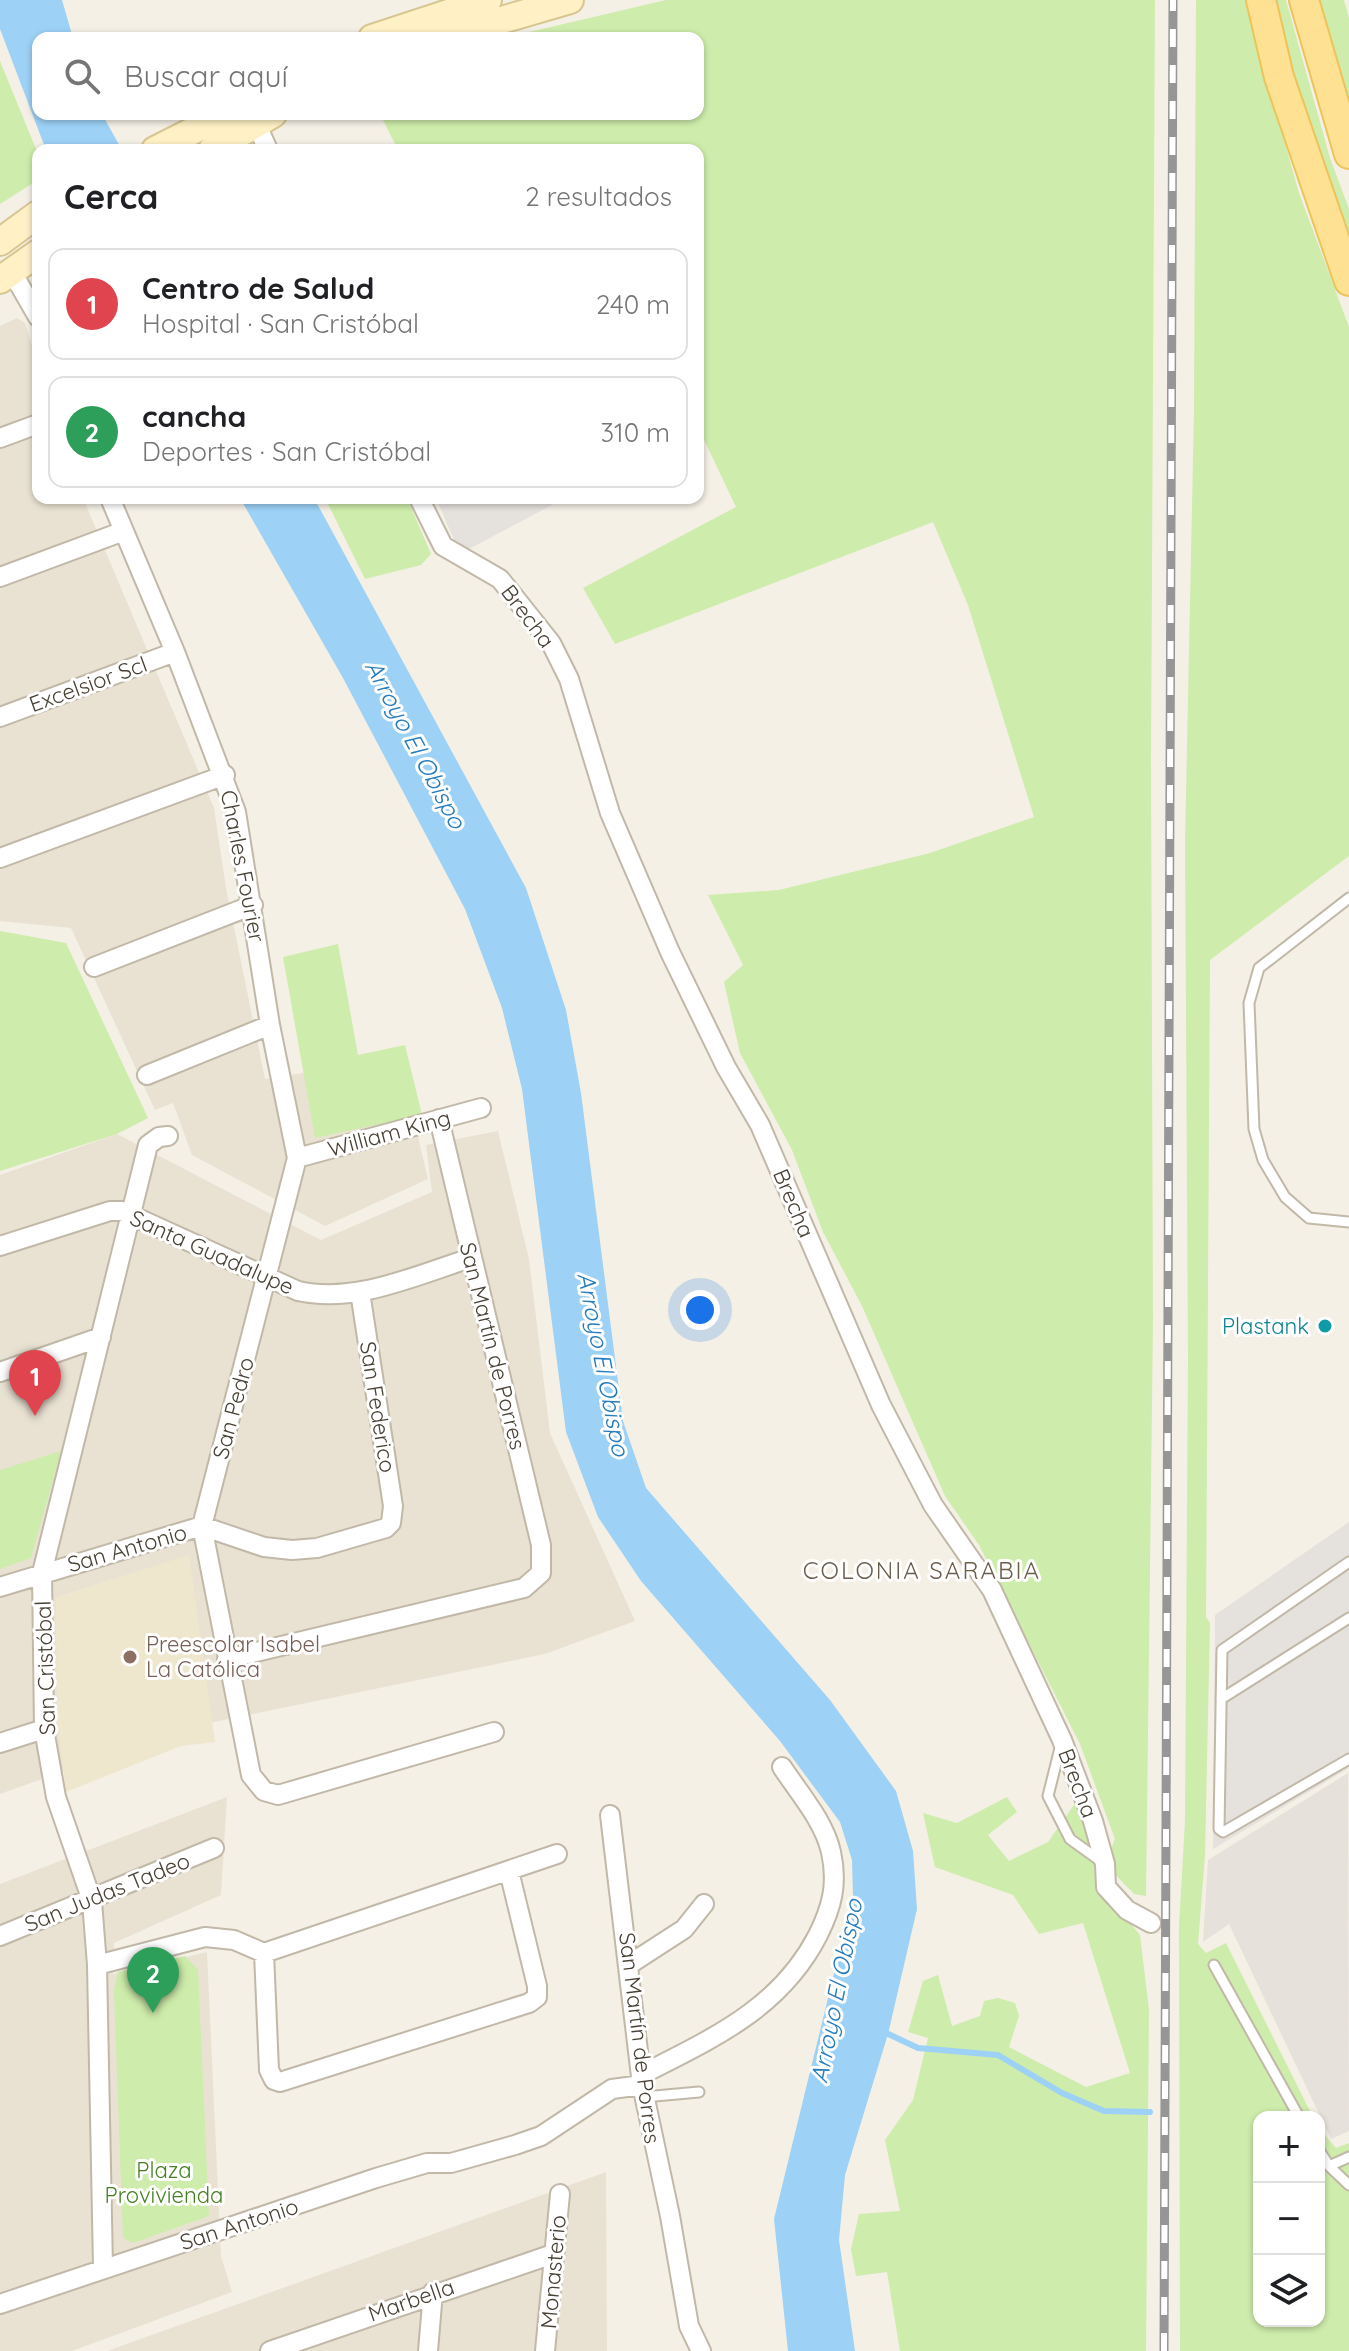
<!DOCTYPE html>
<html lang="es">
<head>
<meta charset="utf-8">
<style>
	body { margin:0; font-family:Quicksand,sans-serif; background:#f6f6f6; color:#202124 }
	.controls { position:absolute; right:24px; bottom:24px; display:grid; overflow:hidden; border-radius:16px; box-shadow:0 2px 6px #0004 }
	.controls button { width:72px; height:72px; display:grid; place-items:center; padding:0; border:0; border-bottom:2px solid #e0e0e0; background:#fff; color:#202124; font:40px sans-serif }
	.you { position:absolute; left:700px; top:1310px; width:28px; height:28px; margin:-20px; border:6px solid #fff; border-radius:50%; background:#1a73e8; box-shadow:0 0 0 12px #1a73e833 }
	.badge { display:grid; place-items:center; width:52px; height:52px; border-radius:50%; background:#2563eb; color:#fff; font-size:26px; font-weight:700 }
	.pin { position:absolute; translate:-50% -66px; filter:drop-shadow(0 2px 4px #0008) }
	.pin::after { content:''; position:absolute; top:42px; width:28px; height:24px; background:inherit; clip-path:polygon(0 0,100% 0,50% 100%) }
	.list { margin:0; padding:0; list-style:none }
	h2 { display:flex; justify-content:space-between; align-items:center; height:104px; margin:0; padding:0 32px; font-size:34px }
	h2 small { font-size:26px; font-weight:400; color:#757577 }
	.list li { display:grid; grid-template-columns:52px 1fr auto; gap:24px; align-items:center; box-sizing:border-box; height:112px; margin:0 16px 16px; padding:0 16px; border:2px solid #e0e0e0; border-radius:16px }
	.list b { display:block; font-size:30px; white-space:nowrap }
	.list p { margin:0; font-size:26px; white-space:nowrap; color:#757577 }
	.list em { font-size:26px; font-style:normal; color:#757577 }
	.icon { flex:none; width:44px; height:44px; fill:none; stroke:currentColor; stroke-width:2; stroke-linecap:round; stroke-linejoin:round }
	.map { position:relative; flex:none; width:1349px; height:2351px; overflow:hidden }
	.search { position:absolute; background:#fff; box-shadow:0 2px 6px #0004; left:32px; top:32px; width:672px; height:88px; display:flex; align-items:center; gap:20px; box-sizing:border-box; padding:0 28px; border-radius:16px; color:#757577; font-size:30px }
	.panel { position:absolute; background:#fff; box-shadow:0 2px 6px #0004; left:32px; top:144px; width:672px; height:360px; border-radius:16px }
	.map>svg:first-child { display:block }
	.residential { fill:#e9e2d3 }
	.industrial { fill:#e6e1db }
	.education { fill:#efe6ce }
	.green { fill:#ceecab }
	.parking { fill:#e5e2de }
	.water { fill:#9dd1f6 }
	.lines { fill:none; stroke-linecap:round; stroke-linejoin:round }
	.stream { stroke:#9dd1f6; stroke-width:6 }
	.lane-casing { stroke:#c1b8a7; stroke-width:13 }
	.street-casing { stroke:#c1b8a7; stroke-width:22 }
	.secondary-casing { stroke:#d8c691; stroke-width:30 }
	.primary-casing { stroke:#eec35a; stroke-width:32 }
	.lane { stroke:#fff; stroke-width:9 }
	.street { stroke:#fff; stroke-width:18 }
	.secondary { stroke:#fff1c5; stroke-width:26 }
	.primary { stroke:#ffe194; stroke-width:28 }
	.rail-casing { stroke:#969696; stroke-width:9 }
	.rail { stroke:#fff; stroke-width:6; stroke-dasharray:18; stroke-linecap:butt }
	.culture-dot { fill:#0f9aa8; stroke:#fff; stroke-width:3 }
	.education-dot { fill:#8d6e63; stroke:#fff; stroke-width:3 }
	.labels { text-anchor:middle; dominant-baseline:central; stroke-width:6; stroke-linejoin:round; paint-order:stroke }
	.street-label { font-size:22px; fill:#484034; stroke:#fff }
	.culture-label { font-size:22px; fill:#0d838f; stroke:#fff; text-anchor:end }
	.education-label { font-size:22px; fill:#785e54; stroke:#fff; text-anchor:start }
	.park-label { font-size:22px; fill:#457f22; stroke:#fff }
	.water-label { font-size:24px; font-style:italic; fill:#247bbd; stroke:#fff }
	.neighbourhood-label { font-size:24px; letter-spacing:2px; fill:#6b5e4b; stroke:#fff }
</style>
</head>
<body>
<div class="map">
<svg width="1349" height="2351" viewBox="0 0 1349 2351">
	<rect width="100%" height="100%" fill="#f4f0e6"/>
	<path class="residential" d="M17 318 25 323 38 365V498H83L214 808 226 888 265 1079 399 1058 428 1179 325 1226 192 1155 173 1103 155 1110 71 928 0 921V326Z
		M498 1131 529 1259 550 1433 635 1621 545 1654 185 1728 0 1794V1175L117 1134 321 1240 432 1192 426 1145Z
		M227 1797 221 1895 114 1943 113 1974 207 1952 221 2256 232 2292 72 2351H0V1884Z
		M606 2172 607 2351H107Z"/>
	<path class="industrial" d="M1348 1773 1349 2131 1331 2139 1229 1924 1203 1942 1208 1860Z"/>
	<path class="education" d="M189 1555 215 1742 181 1746 66 1792 57 1717 56 1597Z"/>
	<path class="green" d="M666 0H1155L1151 760 1153 1322 1146 1896 1134 1894 1105 1864 1115 1839 1080 1744 979 1545 945 1496 862 1306 823 1232 792 1150 740 1053 724 982 743 965 708 895 779 890 930 853 1034 817 968 605 933 522 615 644 583 588 736 507 698 427V150H398L380 114H698V38H504Z
		M1196 0H1249L1260 55 1299 193 1349 327V856L1210 960 1206 1617 1210 1623 1205 1855 1198 1944 1206 1953 1226 1943 1313 2117H1259V2321H1319V2128L1336 2148 1349 2143V2351H1180L1179 1926 1185 1821 1188 1359 1185 843 1194 411Z
		M1274 0H1286L1330 158 1349 209V249L1295 81Z
		M1315 0H1344L1349 18V118Z
		M0 61 38 154V180L0 204Z
		M325 498H407L431 554 421 565 365 579Z
		M0 931 66 943 148 1118 117 1134 0 1171Z
		M338 944 358 1055 405 1045 422 1115 315 1138 283 957Z
		M61 1451 31 1558 0 1569V1470Z
		M1007 1797 1017 1812 988 1835 1009 1861 1048 1842 1076 1802 1093 1843 1095 1880 1140 1935 1149 2010 1146 2351H900L887 2272 856 2276 851 2249 859 2214 900 2211 885 2140 913 2100 928 2038 908 2032 923 1981 938 1975 952 2026 980 2016 984 2001 998 1998 1015 2003 1019 2016 1009 2047 1086 2087 1130 2073 1083 1923 1039 1934 1013 1895 935 1867 923 1813 957 1823Z
		M185 1956 198 1970 209 2216 133 2243 123 2238 114 1989 118 1972Z"/>
	<path class="parking" d="M436 498H565L460 554Z
		M1349 1522V1768L1213 1849 1215 1615Z"/>
	<path class="water" d="M0 0H62L73 38H38V114H102L122 150H46L0 29Z
		M240 498H314L526 888 566 1010 581 1093 623 1421 646 1488 830 1700 896 1791 913 1851 917 1909 888 2034 845 2175 839 2240 855 2351H788L774 2219 853 1896 852 1860 840 1822 780 1741 641 1581 598 1517 566 1432 522 1089 502 1008 465 909 343 678Z"/>
	<g class="lines">
		<path class="stream" d="M882 2031 918 2048 998 2055 1062 2093 1104 2111 1150 2112"/>
		<g class="lane-casing">
			<path id="lane" d="M1349 898 1259 968 1249 1003 1254 1129 1263 1160 1285 1197 1309 1218 1349 1222
				M1349 1562 1222 1650 1219 1829 1223 1832 1349 1759
				M1221 1699 1349 1618
				M1061 1744 1048 1796 1070 1839 1102 1862
				M1214 1965 1299 2117
				M644 2097 699 2092
				M1319 2150 1329 2166 1349 2185
				M1329 2166 1349 2157"/>
		</g>
		<g class="street-casing">
			<path id="street" d="M256 123 268 150
				M12 272 38 317
				M0 438 38 424
				M110 498 175 652 236 812 270 1025 297 1158 202 1526 251 1775 264 1791 278 1795 494 1732
				M419 498 443 546 500 579 551 643 569 679 610 813 670 952 726 1067 760 1125 881 1405 933 1505 992 1590 1062 1740 1093 1821 1105 1864 1106 1887 1127 1910 1151 1923
				M0 577 124 531
				M0 717 175 652
				M0 858 225 775
				M94 967 253 905
				M147 1075 270 1025
				M297 1158 481 1108
				M0 1246 110 1211H122L298 1291C356 1304 416 1275 471 1258
				M0 1372 101 1337
				M0 1587 202 1526 264 1547 292 1550 317 1548 386 1528 391 1523 393 1506 360 1292
				M227 1659 524 1588 541 1573V1545L439 1119
				M0 1743 44 1729
				M610 1815 642 2085 670 2216 689 2326 701 2351
				M0 1936 214 1848
				M264 1953 269 2070 274 2080 280 2082 529 2003 537 1997V1986L509 1871
				M630 1964 684 1929 704 1904
				M97 1965 205 1937 234 1940 264 1953 557 1854
				M643 2074C713 2038 780 2009 818 1935 832 1907 838 1884 831 1852 824 1821 799 1793 782 1767
				M103 2267 97 1965 92 1901 56 1797 44 1729 42 1573 148 1145 159 1137 168 1136
				M0 2304 376 2178 427 2163H451L515 2145 541 2136 612 2089 642 2085
				M270 2351 553 2254
				M428 2351 433 2292
				M545 2351 560 2194"/>
		</g>
		<g class="secondary-casing">
			<path id="secondary" d="M372 38 488 0
				M440 38 570 0
				M155 150 226 114
				M212 150 273 114
				M0 242 38 214
				M0 280 38 253"/>
		</g>
		<g class="primary-casing">
			<path id="primary" d="M1261 0 1279 77 1349 281
				M1304 0 1349 154"/>
		</g>
		<use href="#lane" class="lane"/>
		<use href="#street" class="street"/>
		<use href="#secondary" class="secondary"/>
		<use href="#primary" class="primary"/>
		<g class="rail-casing">
			<path id="rail" d="M1164 2351 1173 0"/>
		</g>
		<use href="#rail" class="rail"/>
	</g>
	<circle class="culture-dot" cx="1325" cy="1326" r="8"/>
	<circle class="education-dot" cx="130" cy="1657" r="8"/>
	<g class="labels">
		<g class="street-label">
			<text transform="translate(528 616) rotate(53)">Brecha</text>
			<text transform="translate(88 684) rotate(-20)">Excelsior Scl</text>
			<text transform="translate(243 866) rotate(79)">Charles Fourier</text>
			<text transform="translate(389 1133) rotate(-15)">William King</text>
			<text transform="translate(794 1203) rotate(67)">Brecha</text>
			<text transform="translate(212 1252) rotate(24)">Santa Guadalupe</text>
			<text transform="translate(493 1346) rotate(76)">San Martín de Porres</text>
			<text transform="translate(378 1407) rotate(81)">San Federico</text>
			<text transform="translate(233 1408) rotate(-75)">San Pedro</text>
			<text transform="translate(127 1548) rotate(-16)">San Antonio</text>
			<text transform="translate(45 1668) rotate(-92)">San Cristóbal</text>
			<text transform="translate(1078 1783) rotate(69)">Brecha</text>
			<text transform="translate(107 1892) rotate(-22)">San Judas Tadeo</text>
			<text transform="translate(640 2038) rotate(83)">San Martín de Porres</text>
			<text transform="translate(239 2224) rotate(-18)">San Antonio</text>
			<text transform="translate(553 2272) rotate(-85)">Monasterio</text>
			<text transform="translate(411 2300) rotate(-19)">Marbella</text>
		</g>
		<g class="culture-label">
			<text x="1309" y="1326">Plastank</text>
		</g>
		<g class="education-label">
			<text x="146" y="1644">Preescolar Isabel<tspan x="146" dy="25">La Católica</tspan></text>
		</g>
		<g class="park-label">
			<text x="164" y="2170">Plaza<tspan x="164" dy="25">Provivienda</tspan></text>
		</g>
		<g class="water-label">
			<text transform="translate(416 744) rotate(62)">Arroyo El Obispo</text>
			<text transform="translate(604 1364) rotate(79)">Arroyo El Obispo</text>
			<text transform="translate(836 1991) rotate(-79)">Arroyo El Obispo</text>
		</g>
		<g class="neighbourhood-label">
			<text x="922" y="1570">COLONIA SARABIA</text>
		</g>
	</g>
</svg>
<div class="controls">
<button>+</button>
<button>−</button>
<button><svg class="icon" aria-label="layers" viewBox="0 0 24 24"><path d="M12 4l9 5-9 5-9-5zM3 14l9 5 9-5"/></svg></button>
</div>
<div class="you"></div>
<div class="pin badge" style="left:35px;top:1416px;background:#e0444e">1</div>
<div class="pin badge" style="left:153px;top:2013px;background:#2e9e5b">2</div>
<div class="search"><svg class="icon" aria-label="search" viewBox="0 0 24 24"><circle cx="10" cy="10" r="6"/><path d="M15 15l6 6"/></svg>Buscar aquí</div>
<section class="panel">
<h2>Cerca<small>2 resultados</small></h2>
<ul class="list">
<li><span class="badge" style="background:#e0444e">1</span><div><b>Centro de Salud</b><p>Hospital · San Cristóbal</p></div><em>240 m</em></li>
<li><span class="badge" style="background:#2e9e5b">2</span><div><b>cancha</b><p>Deportes · San Cristóbal</p></div><em>310 m</em></li>
</ul>
</section>
</div>
</body>
</html>
